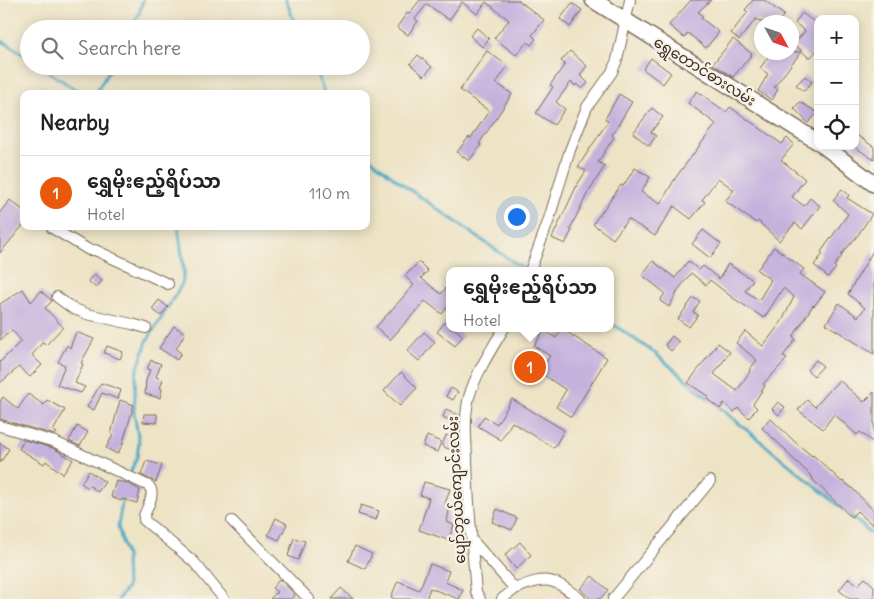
<!DOCTYPE html>
<html lang="en">
<head>
<meta charset="utf-8">
<style>
	body { margin:0; font-family:Delius,"Noto Sans Myanmar",sans-serif; background:#f6f6f6; color:#222 }
	.controls { position:absolute; right:15px; top:15px; display:grid; overflow:hidden; border-radius:10px; box-shadow:0 2px 12px #0003 }
	.controls button { width:45px; height:45px; display:grid; place-items:center; padding:0; border:0; border-bottom:1px solid #e0e0e0; background:#fff; color:#222; font:25px sans-serif }
	.compass { position:absolute; left:754px; top:15px; width:45px; height:45px; border-radius:50%; background:#fff; box-shadow:0 2px 12px #0003; rotate:130deg }
	.you { position:absolute; left:516px; top:216px; width:18px; height:18px; margin:-12px; border:4px solid #fff; border-radius:50%; background:#1a73e8; box-shadow:0 0 0 8px #1a73e833 }
	.badge { display:grid; place-items:center; width:32px; height:32px; border-radius:50%; background:#ea580c; color:#fff; font-size:16px; font-weight:700 }
	.pin { position:absolute; translate:-50% -50%; border:2px solid #fff; box-shadow:0 1px 5px #0006 }
	.popup { position:absolute; left:446px; top:267px; width:168px; height:65px; box-sizing:border-box; display:grid; place-content:center; border-radius:10px; background:#fff; filter:drop-shadow(0 1px 4px #0005); font-size:16px; white-space:nowrap; color:#767676 }
	.popup b { font-size:19px; color:#222 }
	.popup::after { content:''; position:absolute; left:50%; top:100%; margin-left:-10px; border:10px solid transparent; border-top-color:#fff }
	.list { margin:0; padding:0; list-style:none }
	h2 { display:flex; justify-content:space-between; align-items:center; height:65px; margin:0; padding:0 20px; font-size:21px }
	h2 small { font-size:16px; font-weight:400; color:#767676 }
	.list li { display:grid; grid-template-columns:32px 1fr auto; gap:15px; align-items:center; box-sizing:border-box; height:75px; padding:0 20px; border-top:1px solid #e0e0e0 }
	.list b { display:block; font-size:19px; white-space:nowrap }
	.list p { margin:0; font-size:16px; white-space:nowrap; color:#767676 }
	.list em { font-size:16px; font-style:normal; color:#767676 }
	.icon { flex:none; width:28px; height:28px; fill:none; stroke:currentColor; stroke-width:2; stroke-linecap:round; stroke-linejoin:round }
	.map { position:relative; flex:none; width:874px; height:599px; overflow:hidden }
	.search { position:absolute; background:#fff; box-shadow:0 2px 12px #0003; left:20px; top:20px; width:350px; height:55px; display:flex; align-items:center; gap:12px; box-sizing:border-box; padding:0 18px; border-radius:28px; color:#767676; font-size:19px }
	.panel { position:absolute; background:#fff; box-shadow:0 2px 12px #0003; left:20px; top:90px; width:350px; height:140px; border-radius:10px }
	.map>svg:first-child { display:block }
	.lines { fill:none; stroke-linecap:round; stroke-linejoin:round }
	.stream { stroke:#45a8c5; stroke-width:3 }
	.building { fill:#c4b2dd }
	.street-casing { stroke:#796b58; stroke-width:12 }
	.secondary-casing { stroke:#796b58; stroke-width:18 }
	.street { stroke:#fff; stroke-width:10 }
	.secondary { stroke:#fff; stroke-width:15 }
	.labels { text-anchor:middle; dominant-baseline:central; stroke-width:4.5; stroke-linejoin:round; paint-order:stroke }
	.street-label { font-size:15px; fill:#3b2a1e; stroke:#f7f3e8 }
</style>
</head>
<body>
<div class="map">
<svg width="874" height="599" viewBox="0 0 874 599">
	<rect width="100%" height="100%" fill="#f7f3e8"/>
	<filter id="ink" filterUnits="userSpaceOnUse"><feTurbulence type="fractalNoise" baseFrequency=".02" numOctaves="2"/><feDisplacementMap in="SourceGraphic" scale="10" xChannelSelector="R" yChannelSelector="G"/><feConvolveMatrix kernelMatrix="1 2 1 2 8 2 1 2 1" color-interpolation-filters="sRGB"/></filter>
	<filter id="wash" filterUnits="userSpaceOnUse"><feTurbulence type="fractalNoise" baseFrequency=".0096" numOctaves="4" result="noise"/><feDisplacementMap in="SourceGraphic" scale="20" xChannelSelector="R" yChannelSelector="G"/><feGaussianBlur stdDeviation="1.12" result="paint"/><feColorMatrix in="noise" values="0 0 0 0 0 0 0 0 0 0 0 0 0 0 0 0 0 1.4 0 .05"/><feComposite in="paint" operator="in"/></filter>
	<g filter="url(#wash)">
		<rect width="100%" height="100%" fill="#ede3c5"/>
		<g class="lines">
			<path class="stream" d="M286 0 297 29
				M132 29 140 11 143 0
				M0 41 6 43 29 58
				M40 66 82 94
				M313 66 325 94
				M95 94 112 66
				M366 155 402 184 526 271
				M610 322 656 354 710 400
				M719 407 843 509
				M125 485 137 457 139 442 134 413 136 374 147 341 182 284 184 271 178 226
				M850 515 874 536
				M118 599 127 588 126 556 118 526 123 497"/>
		</g>
		<g id="blocks">
			<path class="building" d="M420 0H518L544 20 532 35 536 39 531 45 527 42 516 55 494 38 509 20 486 2 477 14 462 2 449 20 427 4 415 19 418 21 408 35 397 27 407 13 409 14Z
				M691 0H711L698 12 703 16 701 18 719 32 706 48 688 33 684 38 669 25Z
				M753 0H764L784 15 778 22H762L756 19 739 40 731 33 748 12 745 10Z
				M572 3 582 10 570 27 560 19Z
				M802 13 818 25V49L811 57H808L794 44 805 31 795 23Z
				M477 28 489 39 482 47 470 36Z
				M733 39 752 54 733 77 713 64Z
				M487 51 508 66 496 83 512 94 479 144 481 145 469 161 457 152 469 137 471 138 489 111 460 90Z
				M570 51 587 66 580 75 588 83 582 89 576 84 575 86 571 82 556 102 565 109 554 125 536 113 553 87 550 85 565 64 561 61Z
				M772 52H801L774 87 778 89 772 100 758 91 768 74 760 68Z
				M418 55 432 67 424 76 410 64Z
				M651 58 671 73 663 84 643 69Z
				M805 76 812 82 804 91 796 85Z
				M697 91 726 112 730 107 782 144 787 138 794 144 781 160 805 179 792 197 804 206 810 198 820 206 802 229 795 223 779 241 758 221 756 223 725 201 734 190 718 178 702 200 705 202 691 219 674 206 655 236 628 219 613 239 593 224 621 185 623 186 635 168 650 177 641 192 660 204 676 177 716 124 688 103Z
				M619 94 632 102 612 135 614 137 598 162 605 166 588 192 570 229 572 230 565 244 552 238 577 185 586 171 578 167 608 121 605 119Z
				M800 102 818 113 808 123 794 108Z
				M652 108 663 117 651 132 656 136 649 146 633 133Z
				M855 134 874 147V160L855 147Z
				M842 189 849 195 847 198 872 214 858 235 841 255 842 256 834 266 836 268 828 277 814 265 823 254 821 252 848 214 833 200Z
				M10 200 24 211V224L0 253V212Z
				M703 230 721 244 710 258 692 244Z
				M774 247 804 269 800 274 825 292 814 306 813 305 793 337 796 339 783 356 787 359 763 384 765 386 753 404 757 408 749 418 738 408 734 412 724 403 720 409 707 399 709 397 688 383 718 343 730 352 714 374 737 391 750 371 749 370 757 360 736 343 745 331 763 346 782 321 794 297 783 288 764 318 733 298 710 280 706 285 691 273 679 289 669 307 660 301 665 293 642 275 653 261 675 278 688 261 699 270 703 266 719 279 728 264 753 280 745 291 759 300 771 280 757 270Z
				M874 249V354L826 324 839 303 858 317 865 308 848 294Z
				M419 262 428 271 421 278 441 294 450 283V304L442 314 425 301 390 340 376 327 414 285 405 276Z
				M94 274 102 281 96 288 88 281Z
				M23 289 31 302 41 291 50 299 52 301 45 308 63 327 46 345 43 342 32 355 42 365 30 377 19 367 0 383V362L21 341 12 330 0 340V304Z
				M693 298 700 301 693 312 698 315 689 327 678 319Z
				M159 300 168 307 161 316 152 309Z
				M446 321 450 325V328H454L463 336 455 346 437 332Z
				M174 326 185 333 176 349 181 353 177 360 159 348Z
				M562 329 607 358 571 417 556 407 566 390 539 372 550 356 534 346 544 330 556 338Z
				M76 332 94 339 81 363 83 364 75 383 85 387 81 393 57 385 65 365 58 362 67 345 70 348Z
				M424 332 435 342 419 361 407 351Z
				M672 336 679 342 671 351 665 345Z
				M107 346 123 352 120 359 104 353Z
				M151 360 161 364 156 377 163 380 160 388 162 389 160 398 145 394 146 380 150 370 147 369Z
				M816 360 823 366 814 376 807 370Z
				M401 372 417 388 400 406 384 391Z
				M839 380 864 402 874 392V443L860 432 857 435 834 414 823 429 798 410 807 400 815 407Z
				M101 383 121 390 118 399 102 393 94 410 87 407Z
				M451 388 458 392 453 400 446 396Z
				M28 394 44 405 47 400 65 410 53 431 57 433 55 435 0 419V401L3 397 18 409Z
				M512 399 564 430 554 448 512 422 501 440 478 426 484 416 497 424Z
				M120 400 134 405 122 446 117 454 106 448 113 435 111 434Z
				M778 402 785 407 779 415 772 409Z
				M446 409 459 415 456 423 443 417Z
				M144 414H157V423L143 422Z
				M770 418 795 442 812 456 813 455 842 482 843 481 853 489 874 511V526L857 511 851 517 812 479 813 478 802 467 786 452 787 451 762 428Z
				M77 426 88 432 80 446 69 441Z
				M446 435 457 439 453 451 442 446Z
				M427 436 441 442 437 452 423 446Z
				M24 440 53 448 73 460 63 474 46 461 44 464 19 449Z
				M0 443 9 449 0 463Z
				M146 461 162 465 156 482 141 475Z
				M89 471 105 482 98 492 90 486 88 488 81 483Z
				M116 481 127 483 140 490 137 503 122 499 121 501 111 497Z
				M424 482 450 489 445 504 450 505 447 522 454 525 448 540 419 530 429 498 420 495Z
				M361 505 379 511 376 520 358 514Z
				M497 509 517 518 512 530 492 522Z
				M276 518 287 524 279 540 268 535Z
				M294 538 305 541 298 560 288 556Z
				M520 542 531 555 516 569 505 555Z
				M355 546 372 554 365 569 348 561Z
				M430 564 449 571 445 582 463 590 459 599 430 588 426 599H395L391 597 398 581 419 590Z
				M592 576 608 590 600 599H591L580 589Z
				M849 578 858 585 865 578 874 586V599H850L839 590Z
				M280 579 295 595 292 599H270L277 592 272 588Z
				M341 588 353 599H331Z"/>
		</g>
	</g>
	<g filter="url(#ink)">
		<use href="#blocks" fill-opacity="0" stroke="#796b58" stroke-width="1"/>
		<g class="lines">
			<g class="street-casing">
				<path id="street" d="M52 228 89 250H95L168 284
					M530 271 548 222 570 150 587 107 612 72 617 60 630 0
					M57 297 72 308 87 314 132 324 146 328
					M0 426 55 442 149 486C156 494 147 507 144 516V520L194 562 224 599
					M232 521 309 599
					M472 540 515 589C547 575 553 578 580 599
					M480 599 476 592C472 548 468 503 467 458 466 437 464 417 469 397 476 373 491 350 504 328
					M502 599 515 589
					M613 599 710 481"/>
			</g>
			<g class="secondary-casing">
				<path id="secondary" d="M593 0 818 142
					M824 146 874 184"/>
			</g>
			<use href="#street" class="street"/>
			<use href="#secondary" class="secondary"/>
		</g>
	</g>
	<g class="labels">
		<g class="street-label">
			<text transform="translate(705 71) rotate(32)">ရွှေတောင်ဓားလမ်း</text>
			<text transform="translate(456 490) rotate(-93)">ပျော်ဘွယ်ကျောင်းလမ်း</text>
		</g>
	</g>
</svg>
<div class="controls">
<button>+</button>
<button>−</button>
<button><svg class="icon" aria-label="locate" viewBox="0 0 24 24"><circle cx="12" cy="12" r="6"/><path d="M12 2v4M12 18v4M2 12h4M18 12h4"/></svg></button>
</div>
<svg class="compass" viewBox="-18 -18 36 36"><path d="M0-13l5 13h-10z" fill="#e53935"/><path d="M0 13l5-13h-10z" fill="#767676"/></svg>
<div class="you"></div>
<div class="pin badge" style="left:530px;top:367px">1</div>
<div class="popup"><b>ရွှေမိုးဧည့်ရိပ်သာ</b>Hotel</div>
<div class="search"><svg class="icon" aria-label="search" viewBox="0 0 24 24"><circle cx="10" cy="10" r="6"/><path d="M15 15l6 6"/></svg>Search here</div>
<section class="panel">
<h2>Nearby<small></small></h2>
<ul class="list">
<li><span class="badge">1</span><div><b>ရွှေမိုးဧည့်ရိပ်သာ</b><p>Hotel</p></div><em>110 m</em></li>
</ul>
</section>
</div>
</body>
</html>
